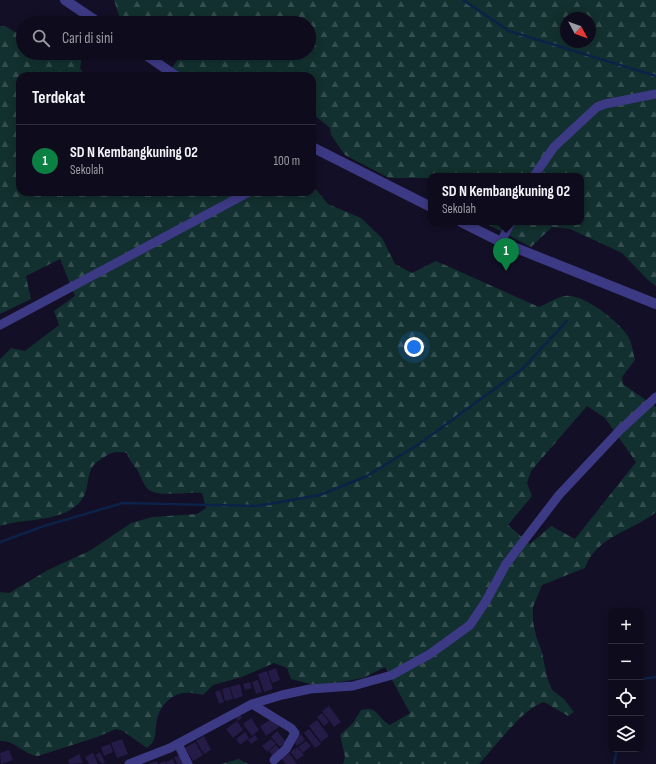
<!DOCTYPE html>
<html lang="id">
<head>
<meta charset="utf-8">
<style>
	body { margin:0; font-family:"Sofia Sans Condensed",sans-serif; background:#1c1929; color:#f1f3f6 }
	.controls { position:absolute; right:12px; bottom:12px; display:grid; overflow:hidden; border-radius:8px; box-shadow:0 2px 10px #0003 }
	.controls button { width:36px; height:36px; display:grid; place-items:center; padding:0; border:0; border-bottom:1px solid #2e2b3b; background:#0e0b1c; color:#f1f3f6; font:20px sans-serif }
	.compass { position:absolute; left:560px; top:12px; width:36px; height:36px; border-radius:50%; background:#0e0b1c; box-shadow:0 2px 10px #0003; rotate:131deg }
	.you { position:absolute; left:414px; top:347px; width:14px; height:14px; margin:-10px; border:3px solid #fff; border-radius:50%; background:#1a73e8; box-shadow:0 0 0 6px #1a73e833 }
	.badge { display:grid; place-items:center; width:26px; height:26px; border-radius:50%; background:#0b8043; color:#fff; font-size:13px; font-weight:700 }
	.pin { position:absolute; translate:-50% -33px; filter:drop-shadow(0 1px 2px #0008) }
	.pin::after { content:''; position:absolute; top:21px; width:14px; height:12px; background:inherit; clip-path:polygon(0 0,100% 0,50% 100%) }
	.popup { position:absolute; left:428px; top:173px; width:156px; height:52px; box-sizing:border-box; display:grid; place-content:center; border-radius:8px; background:#0e0b1c; filter:drop-shadow(0 1px 3px #0005); font-size:13px; white-space:nowrap; color:#9b9ba3 }
	.popup b { font-size:15px; color:#f1f3f6 }
	.popup::after { content:''; position:absolute; left:50%; top:100%; margin-left:-8px; border:8px solid transparent; border-top-color:#0e0b1c }
	.list { margin:0; padding:0; list-style:none }
	h2 { display:flex; justify-content:space-between; align-items:center; height:52px; margin:0; padding:0 16px; font-size:17px }
	h2 small { font-size:13px; font-weight:400; color:#9b9ba3 }
	.list li { display:grid; grid-template-columns:26px 1fr auto; gap:12px; align-items:center; box-sizing:border-box; height:72px; padding:0 16px; border-top:1px solid #2e2b3b }
	.list b { display:block; font-size:15px; white-space:nowrap }
	.list p { margin:0; font-size:13px; white-space:nowrap; color:#9b9ba3 }
	.list em { font-size:13px; font-style:normal; color:#9b9ba3 }
	.icon { flex:none; width:22px; height:22px; fill:none; stroke:currentColor; stroke-width:2; stroke-linecap:round; stroke-linejoin:round }
	.map { position:relative; flex:none; width:656px; height:764px; overflow:hidden }
	.search { position:absolute; background:#0e0b1c; box-shadow:0 2px 10px #0003; left:16px; top:16px; width:300px; height:44px; display:flex; align-items:center; gap:10px; box-sizing:border-box; padding:0 14px; border-radius:22px; color:#9b9ba3; font-size:15px }
	.panel { position:absolute; background:#0e0b1c; box-shadow:0 2px 10px #0003; left:16px; top:72px; width:300px; height:124px; border-radius:12px }
	.map>svg:first-child { display:block }
	.forest { fill:url(#forest-firs); fill-rule:evenodd }
	.lines { fill:none; stroke-linecap:round; stroke-linejoin:round }
	.stream { stroke:#0c2248; stroke-width:2.5 }
	.building { fill:#241b47 }
	.minor { stroke:#3d3a85; stroke-width:9 }
	.tertiary { stroke:#3d3a85; stroke-width:10 }
</style>
</head>
<body>
<div class="map">
<svg width="656" height="764" viewBox="0 0 656 764">
	<defs>
		<pattern id="forest-firs" width="22" height="20" patternUnits="userSpaceOnUse"><rect width="22" height="20" fill="#12302f"/><path d="M5 1l3.5 6h-7zM16 11l3.5 6h-7z" fill="#344d4e"/></pattern>
	</defs>
	<rect width="100%" height="100%" fill="#130f26"/>
	<path class="forest" d="M114 0H656V286L648 280 622 253 570 229 552 227 531 247 485 223 581 222V176H431L430 178H389L345 155 331 135 330 128 312 113V76H166L179 58 173 53H309V23H126L119 16ZM566 18H590V42H566Z
		M0 26 7 27 23 37V53H83L80 68 84 76H20V192H312V185L328 204 361 218 382 238 395 264 412 273 436 261 539 307C547 304 556 297 565 296 583 293 618 321 628 336 632 343 633 352 635 360L622 377 623 384 656 407V512C633 531 596 536 585 568L542 585 533 607V621L536 636 542 652 547 677 552 690 564 699 574 712 568 716 544 702C524 707 494 748 479 764H343L345 757 340 735 353 723 361 710C378 705 377 718 390 725L410 713 385 667 363 678 318 686 291 679 287 668 274 663 242 677 213 685 203 695C197 694 190 692 184 693 171 694 159 707 157 720 154 733 158 740 147 748L123 731 116 729 97 737 38 756C24 755 15 740 0 741V592L9 593 48 570 91 550 131 523 152 517 197 514 206 508 202 493C189 492 158 497 149 490 144 486 141 477 138 471 134 465 129 460 127 453 113 451 113 452 101 459 82 470 93 489 79 503 60 523 24 518 0 526V359L11 348 25 351 59 325 54 311 75 296 60 259 26 276 31 299 0 314ZM587 406 605 418 636 462 575 539 551 526 530 544 508 525 532 496 527 483 531 471Z
		M239 759 248 764H221Z"/>
	<g class="lines">
		<path class="stream" d="M463 0 509 31 656 76
			M0 542 44 526 123 503 257 506 320 495 367 476 419 444 522 369 567 321
			M641 679 656 677
			M614 764 617 749"/>
	</g>
	<path class="building" d="M276 668 280 680 272 683 268 671Z
		M267 671 273 689 264 692 258 674Z
		M258 680 262 692 256 694 252 682Z
		M250 682 252 688 245 690 243 684Z
		M240 684 243 696 234 699 230 687Z
		M229 687 233 699 225 701 222 689Z
		M220 690 224 702 219 704 215 692Z
		M329 706 341 722 334 727 322 711Z
		M239 713 242 718 238 721 235 716Z
		M322 713 329 722 324 726 317 717Z
		M251 718 259 730 252 736 243 724Z
		M273 718 279 727 266 736 260 726Z
		M317 720 329 736 321 742 309 726Z
		M237 721 243 730 233 738 226 729Z
		M309 729 321 744 315 748 304 733Z
		M277 731 286 742 280 747 271 737Z
		M245 732 249 738 240 745 236 739Z
		M301 734 305 740 297 746 293 740Z
		M255 735 258 739 251 744 248 740Z
		M204 736 211 750 204 754 196 741Z
		M122 739 128 754 117 758 111 743Z
		M271 739 276 744 267 752 262 746Z
		M306 741 311 746 303 753 298 747Z
		M195 742 203 755 193 761 185 748Z
		M110 744 113 752 104 756 101 747Z
		M276 745 280 750 273 756 269 751Z
		M297 747 304 755 297 760 290 752Z
		M9 750 13 760 1 764 0 753Z
		M100 752 105 762 102 764 95 755Z
		M93 753 98 764H89L85 757Z
		M289 753 297 764H286L281 758Z
		M79 754 83 763 70 764 68 760Z
		M181 755 184 764H177L174 757Z
		M173 759 175 764H167L166 762Z
		M157 761 158 764 165 761 166 764H148Z"/>
	<g class="lines">
		<path class="minor" d="M534 176 554 147 597 107 605 104 656 94
			M501 242 511 222
			M0 325 249 192
			M252 704 291 728 295 733 286 749 274 760
			M178 744 188 764
			M129 764 170 748 252 704 282 695 310 689 353 686 392 675 430 654 470 625 486 601 506 564 559 495 620 430 656 397"/>
		<path class="tertiary" d="M65 0 99 23
			M143 53 176 76
			M312 147 431 207
			M461 222 501 242 656 304"/>
	</g>
</svg>
<div class="controls">
<button>+</button>
<button>−</button>
<button><svg class="icon" aria-label="locate" viewBox="0 0 24 24"><circle cx="12" cy="12" r="6"/><path d="M12 2v4M12 18v4M2 12h4M18 12h4"/></svg></button>
<button><svg class="icon" aria-label="layers" viewBox="0 0 24 24"><path d="M12 4l9 5-9 5-9-5zM3 14l9 5 9-5"/></svg></button>
</div>
<svg class="compass" viewBox="-18 -18 36 36"><path d="M0-13l5 13h-10z" fill="#e53935"/><path d="M0 13l5-13h-10z" fill="#9b9ba3"/></svg>
<div class="you"></div>
<div class="pin badge" style="left:506px;top:271px">1</div>
<div class="popup"><b>SD N Kembangkuning 02</b>Sekolah</div>
<div class="search"><svg class="icon" aria-label="search" viewBox="0 0 24 24"><circle cx="10" cy="10" r="6"/><path d="M15 15l6 6"/></svg>Cari di sini</div>
<section class="panel">
<h2>Terdekat<small></small></h2>
<ul class="list">
<li><span class="badge">1</span><div><b>SD N Kembangkuning 02</b><p>Sekolah</p></div><em>100 m</em></li>
</ul>
</section>
</div>
</body>
</html>
